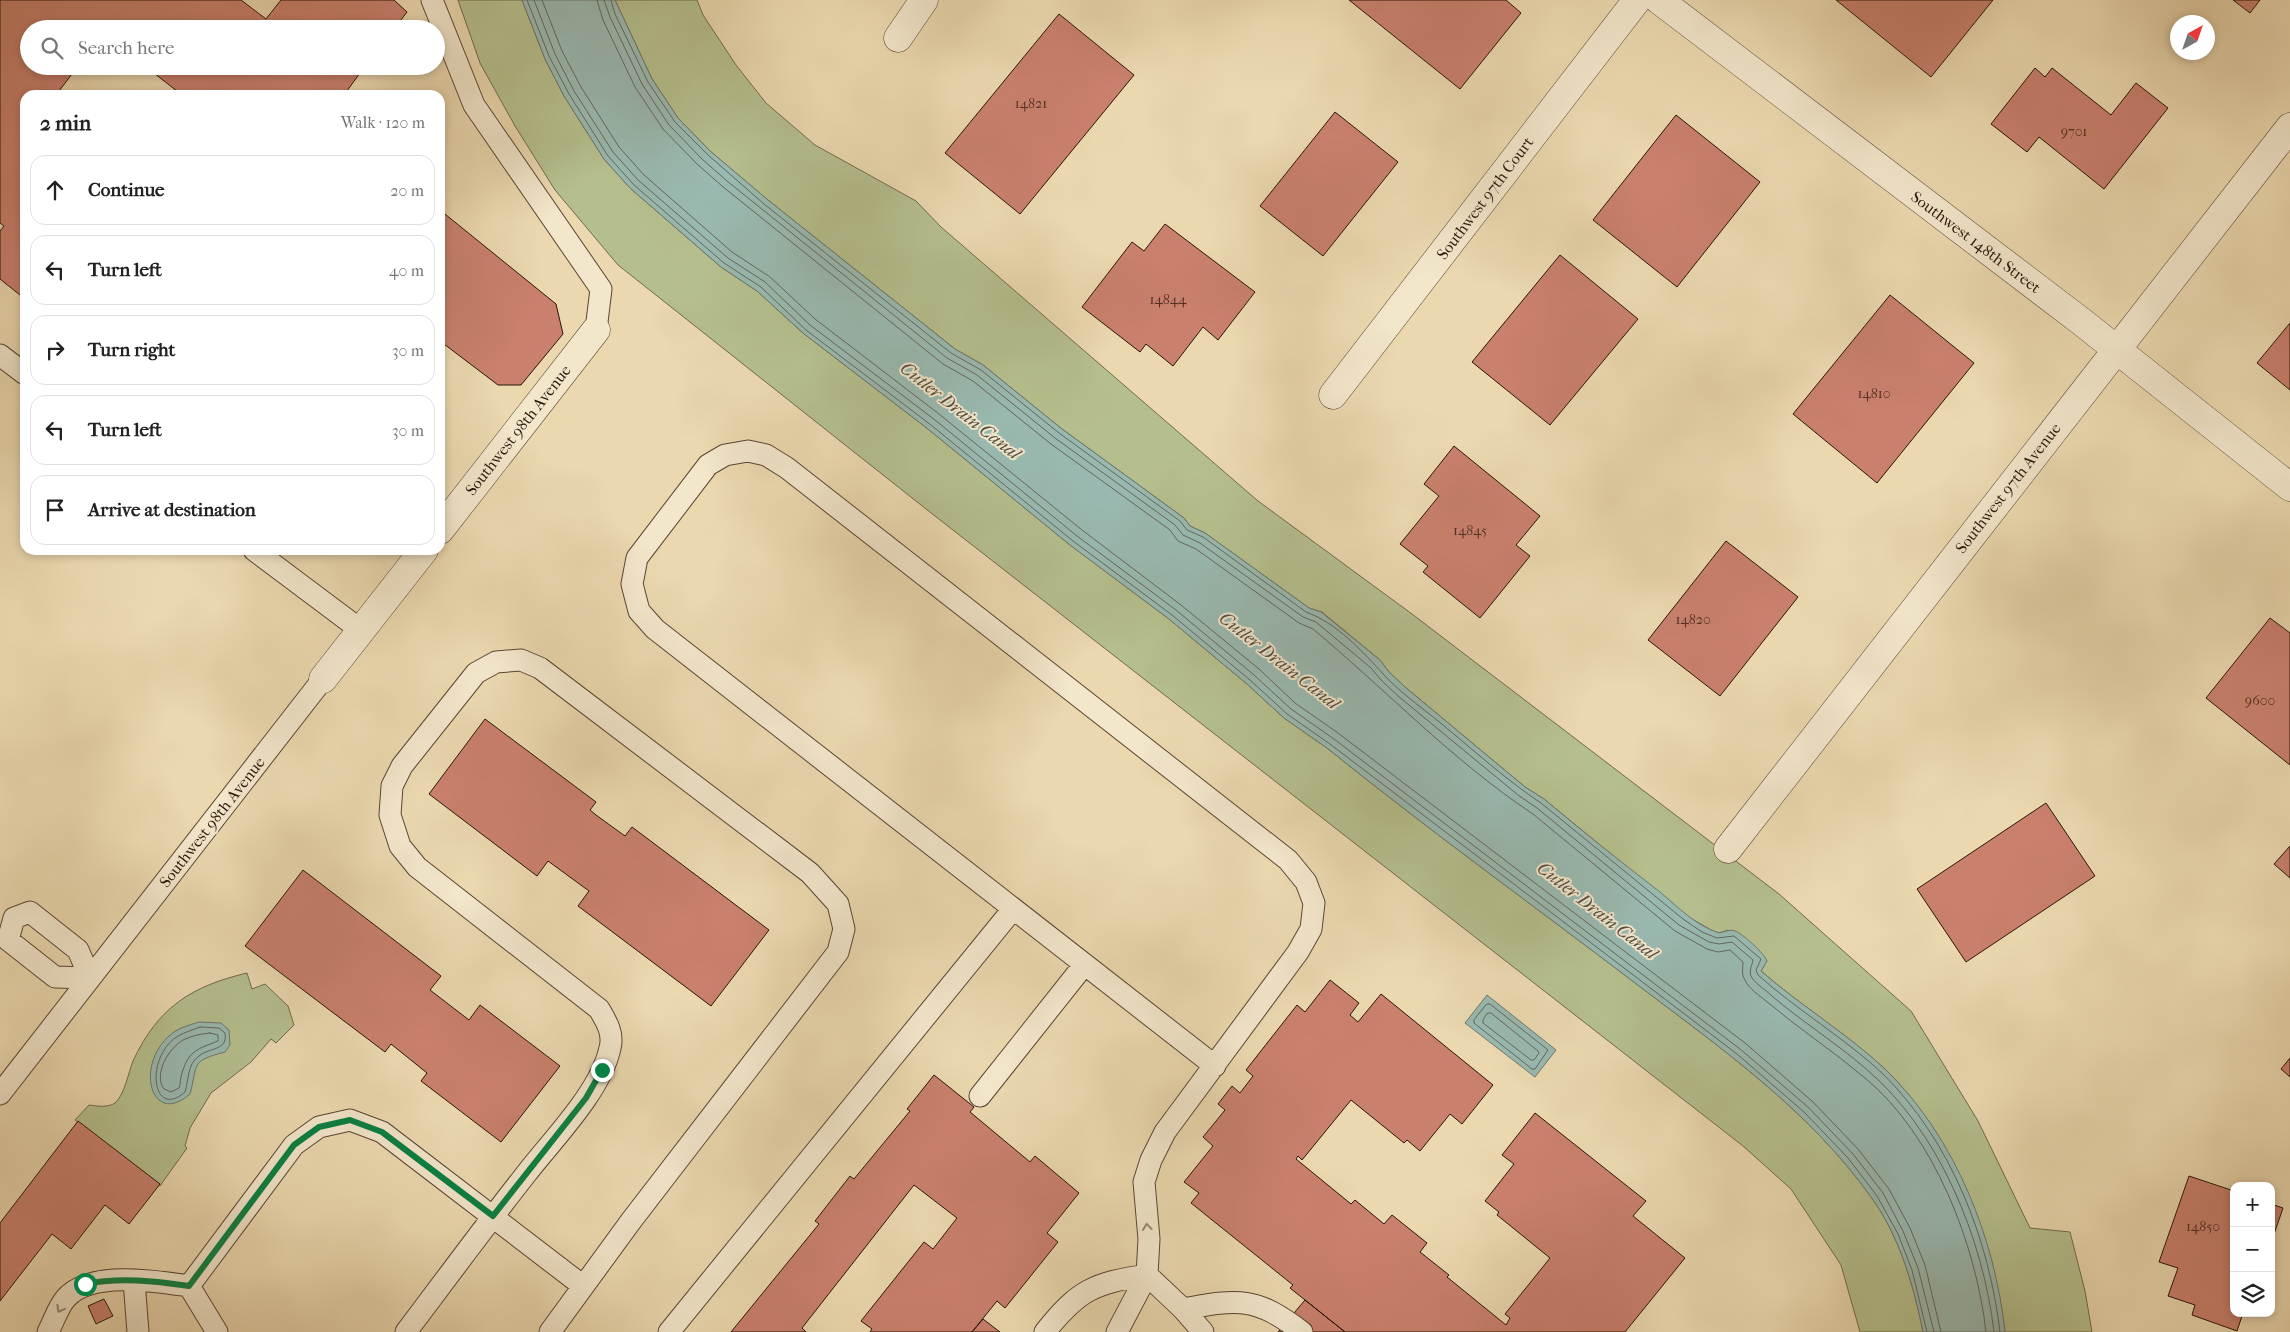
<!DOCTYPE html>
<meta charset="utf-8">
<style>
body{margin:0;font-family:"IM FELL French Canon",serif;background:#f2f2f2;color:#222}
.controls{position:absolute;right:15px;bottom:15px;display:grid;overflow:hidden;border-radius:10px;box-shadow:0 2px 8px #0003}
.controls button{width:45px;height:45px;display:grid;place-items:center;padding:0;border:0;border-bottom:1px solid #e0e0e0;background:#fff;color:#222;font:25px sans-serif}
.compass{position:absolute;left:2170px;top:15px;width:45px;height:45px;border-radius:50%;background:#fff;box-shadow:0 2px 8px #0003;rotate:40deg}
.stop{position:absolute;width:15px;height:15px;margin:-11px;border:4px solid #0b8043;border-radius:50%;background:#fff}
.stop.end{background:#0b8043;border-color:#fff;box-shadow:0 1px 5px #0008}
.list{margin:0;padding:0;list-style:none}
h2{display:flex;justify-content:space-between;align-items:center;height:65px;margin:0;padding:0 20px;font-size:21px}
h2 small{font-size:16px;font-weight:400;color:#767676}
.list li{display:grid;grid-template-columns:32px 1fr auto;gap:15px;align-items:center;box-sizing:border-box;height:70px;margin:0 10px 10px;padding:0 10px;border:1px solid #e0e0e0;border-radius:15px}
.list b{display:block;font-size:19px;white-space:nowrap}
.list em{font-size:16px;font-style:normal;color:#767676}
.icon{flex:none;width:28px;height:28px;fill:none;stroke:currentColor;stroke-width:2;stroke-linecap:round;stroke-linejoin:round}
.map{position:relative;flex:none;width:2290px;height:1332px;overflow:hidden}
.search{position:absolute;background:#fff;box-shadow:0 2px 8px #0003;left:20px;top:20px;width:425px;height:55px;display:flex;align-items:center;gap:12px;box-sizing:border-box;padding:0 18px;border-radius:28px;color:#767676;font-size:19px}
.panel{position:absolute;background:#fff;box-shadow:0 2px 8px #0003;left:20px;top:90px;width:425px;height:465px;border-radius:15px}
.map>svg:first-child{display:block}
</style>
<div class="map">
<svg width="2290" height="1332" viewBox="0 0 2290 1332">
<rect width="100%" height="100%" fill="#ebd8af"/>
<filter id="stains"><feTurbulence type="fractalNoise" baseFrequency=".004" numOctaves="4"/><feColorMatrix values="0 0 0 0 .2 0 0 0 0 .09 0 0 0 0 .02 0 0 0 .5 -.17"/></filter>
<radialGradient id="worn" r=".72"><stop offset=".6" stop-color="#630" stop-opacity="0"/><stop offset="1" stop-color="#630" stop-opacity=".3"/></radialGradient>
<path fill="#b5bf8d" stroke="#706a4c" d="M458,0H522L545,59L564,96L604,159L630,188L721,267L757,291L803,333L928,429L1070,545L1169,619L1247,684L1284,718L1327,748C1431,832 1541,911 1647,992C1728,1053 1812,1114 1871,1197C1899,1235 1914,1286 1923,1332H1860L1841,1265L1791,1189L1743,1146L926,509L618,265L555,190L515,126L480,63Z
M615,0H697L703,15L736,65L766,103L815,145L916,201L941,227L1258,501L1412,614L1779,894L1911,1011L1978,1121L2030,1228L2070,1232L2085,1291L2092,1332H2005C1994,1242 1952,1134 1886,1070C1847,1034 1801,1006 1761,971L1764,966L1728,930L1719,933L1713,931L1685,915L1544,799L1525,787L1405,687L1389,672L1380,660L1322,612L1309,608L1205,533L1190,526L1184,518L1062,429L983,365L955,349L768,200L710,151L678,118L652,79Z
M247,973L252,989L265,984L288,1006L294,1025L276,1043L271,1039L251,1062L211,1093L190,1128L185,1146L187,1148L160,1186L75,1120L89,1105C97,1106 108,1108 115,1103C124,1096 129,1071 133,1061C158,1007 192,986 247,973Z"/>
<path fill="#99b9b0" stroke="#6d776e" d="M522,0H615L652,79L678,118L710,151L768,200L955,349L983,365L1062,429L1184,518L1190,526L1205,533L1309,608L1321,612L1380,660L1389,672L1405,687L1525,787L1544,799C1582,831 1621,862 1660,892C1679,908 1695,925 1719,933C1724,932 1730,929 1735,931C1742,933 1765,954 1767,961L1761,971C1801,1006 1848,1034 1886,1070C1955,1137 1995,1238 2005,1332H1923C1914,1286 1899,1235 1871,1197C1812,1114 1728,1053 1647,992C1541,911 1431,832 1327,748L1284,718L1247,684L1169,619L1070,545L928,429L803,333L757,291L721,267L630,188L604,159L564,96L545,59Z
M1487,995L1556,1050L1535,1077L1465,1023Z
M199,1022L221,1023L229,1030L230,1045L225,1052C190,1061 198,1064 190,1094C150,1129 133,1061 174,1032C181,1027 190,1025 199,1022Z"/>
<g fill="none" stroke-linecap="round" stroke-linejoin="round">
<path stroke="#62665d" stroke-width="1" d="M527,0L549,56L569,94L608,156L634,185L724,263L761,287L806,330L931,425L1073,541L1172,615L1250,680L1287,714L1330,744L1737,1054L1804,1112L1848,1158L1877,1196L1898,1234L1912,1270L1927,1332
M534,0L555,54L574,91L613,152L638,180L728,258L765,282L810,325L935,420L1077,536L1176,610L1254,675L1291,709L1334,739L1740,1049L1808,1107L1853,1154L1883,1193L1903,1231L1918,1268L1934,1332
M542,0L562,51L581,87L619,147L644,175L732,252L770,277L815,319L939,414L1082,530L1181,605L1259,669L1295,703L1338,733L1745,1043L1813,1102L1858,1149L1889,1189L1910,1228L1925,1265L1941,1332
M597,0L603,20L635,87L663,129L697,164L722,186L943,364L973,381L1051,444L1170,530L1178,541L1196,549L1299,623L1313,629C1386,690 1453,761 1533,814L1675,931L1707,949L1718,952L1730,950L1743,962C1743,968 1741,974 1745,980C1749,989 1759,995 1766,1001C1798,1028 1833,1051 1865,1078C1934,1135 1976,1244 1986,1332
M604,0L610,17L642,84L669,125L702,159L727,181L947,358L977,375L1055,438L1175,525L1183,535L1200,543L1303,617L1316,622L1371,668L1381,680L1398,696L1518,795L1537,808L1679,925L1709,942L1719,944L1732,942L1753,960C1752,966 1748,971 1752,978C1757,985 1766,990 1772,996C1801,1021 1835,1042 1865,1068C1939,1130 1983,1238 1994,1332
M611,0L615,14L648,82L675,122L707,154L764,204L951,353L981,370L1059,433L1180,521L1187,530L1203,537L1306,612C1337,623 1363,652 1385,676C1404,696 1428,712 1449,730C1479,755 1508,781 1541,803L1683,919L1702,932L1717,938L1734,936L1761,959L1756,970L1758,975C1797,1010 1846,1039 1883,1074C1951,1141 1989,1239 2000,1332
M1487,1004H1490L1548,1050L1535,1069H1532L1474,1023V1020Z
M1488,1013H1491L1538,1051L1539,1053L1534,1060H1531L1483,1023V1020Z
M200,1027L219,1028L225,1033C228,1051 210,1047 199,1056C187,1064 189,1080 185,1092C152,1121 144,1057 178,1036C185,1032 193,1030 200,1027Z
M210,1033L218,1035V1041C198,1049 189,1050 182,1073C180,1078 181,1083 179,1088L171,1092L164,1089C153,1074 169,1048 183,1040C191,1036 200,1034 210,1033Z"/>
</g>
<path fill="#c9806d" stroke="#2a140a" d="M0,0H241L266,19L281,0H394L407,12L394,29H29V66H78L56,95H25V299L0,279V231L4,226L0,223Z
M1349,0H1506L1521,13L1460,89Z
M1836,0H1993L1931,77Z
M2233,0H2260L2250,13Z
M1059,14L1134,75L1020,214L945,153Z
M145,66H365L344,95H182Z
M2035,68L2045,77L2052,68L2111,115L2136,83L2168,108L2104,189L2039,137L2027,152L1991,124Z
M1335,112L1398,162L1323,256L1260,206Z
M1676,115L1760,182L1677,287L1593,220Z
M440,210L556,304L563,334L521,385H498L440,341Z
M1165,224L1255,292L1218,340L1203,327L1173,366L1146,344L1140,352L1082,307L1132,242L1144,251Z
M1560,255L1638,319L1550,425L1472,362Z
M1890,295L1974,363L1877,483L1793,414Z
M2290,323V390L2257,363Z
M1454,446L1540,516L1516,545L1530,556L1480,618L1423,572L1428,566L1400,544L1439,496L1424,484Z
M1726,541L1798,597L1720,696L1648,640Z
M2270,618L2290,633V765L2206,698Z
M485,719L596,802L590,810L596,815L625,836L632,827L769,930L711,1006L578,906L589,891L548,861L537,876L429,794Z
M2046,803L2095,876L1966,962L1917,889Z
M2290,846V878L2274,864Z
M303,870L441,976L430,990L469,1020L480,1005L560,1066L501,1142L421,1081L427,1073L391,1044L385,1052L245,946Z
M1330,980L1359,1003L1350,1015L1358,1022L1381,994L1493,1085L1462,1124L1450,1114L1420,1151L1407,1140L1404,1143L1351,1100L1302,1160L1298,1156L1296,1159L1351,1204L1355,1200L1384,1224L1392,1215L1427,1243L1420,1252L1449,1275L1447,1277L1506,1325L1510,1318L1505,1314L1550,1258L1497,1215L1499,1212L1485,1201L1514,1164L1502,1155L1535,1113L1646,1201L1633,1216L1685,1258L1625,1332H1345L1290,1288L1293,1285L1191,1203L1199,1193L1184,1182L1213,1146L1203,1137L1225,1110L1218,1104L1232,1086L1240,1093L1253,1076L1246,1070L1297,1005L1305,1012Z
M2290,1058V1077L2281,1069Z
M934,1075L974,1107L970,1112L1030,1162L1035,1156L1079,1193L1047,1233L1058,1242L1005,1308L997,1301L972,1332H870L872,1329L861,1321L924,1242L933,1249L957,1218L914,1185L802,1328L806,1332H731L819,1224L815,1221L850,1176L854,1179L910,1111L907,1109Z
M78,1121L160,1184L129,1224L105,1205L71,1249L52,1234L0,1301V1223Z
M2189,1176L2234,1191V1313H2243L2237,1331L2192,1315L2195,1305L2168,1296L2178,1268L2159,1262Z
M2271,1204L2283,1208L2271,1243Z
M104,1299L113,1316L96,1324L88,1306Z
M1305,1300L1345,1332H1278Z
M983,1319L1000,1332H972Z"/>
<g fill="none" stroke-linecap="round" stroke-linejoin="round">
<defs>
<path id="service" d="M432,0L474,105L601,289L596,330
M0,355L25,374
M254,550L362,631
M30,912L78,950L90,978L55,977L8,940L14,918Z
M0,1094L323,679
M980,1096L1084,965
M1147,1275L1183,1309L1203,1332
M134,1281L138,1332
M1183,1309C1239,1299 1255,1296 1302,1332
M48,1332C54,1321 58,1307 66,1298C91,1270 156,1281 189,1286
M217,1332L189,1286L294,1145L319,1127L350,1120L382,1132L583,1286
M406,1332C446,1279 485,1226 526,1174C553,1139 601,1091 610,1048C614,1033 606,1021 599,1009L417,867L400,846L390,815L392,786L402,766L476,673L496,662L521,660L540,668L810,873L838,904L844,929L838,952L631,1221L550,1332
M669,1332L1013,909
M1045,1332C1079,1289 1095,1283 1147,1275
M1117,1332L1147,1275L1149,1239L1144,1182L1151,1160L1165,1132L1298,952L1311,929L1314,903L1306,882L1288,860L787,468L766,455L748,451L725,455L708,465L637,558L632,584L639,611L655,629L1215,1066"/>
<path id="minor" d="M1659,0L2082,322L2290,487
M898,38L924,0
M1333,395L1637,0
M440,530L596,330
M323,679L424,550
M1728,849L2290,127"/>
</defs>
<use href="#service" stroke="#5a4533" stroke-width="23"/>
<use href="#minor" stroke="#5a4533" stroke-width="29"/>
<use href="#service" stroke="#f2e6cb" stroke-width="21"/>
<use href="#minor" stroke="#f2e6cb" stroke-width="28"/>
</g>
<defs><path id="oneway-chevron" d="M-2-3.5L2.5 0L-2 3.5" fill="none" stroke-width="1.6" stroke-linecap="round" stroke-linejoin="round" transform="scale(1.25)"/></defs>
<g stroke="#988874">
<use href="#oneway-chevron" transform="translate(1147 1227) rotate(-97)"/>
<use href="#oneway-chevron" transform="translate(60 1309) rotate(119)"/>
</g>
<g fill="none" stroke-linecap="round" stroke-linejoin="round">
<path stroke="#0b8043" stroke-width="6" d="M85,1284C119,1277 155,1281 189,1286L294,1145L319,1127L350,1120L382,1132L493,1216L586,1098L602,1070"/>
</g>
<g text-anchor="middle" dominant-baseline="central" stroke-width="4" stroke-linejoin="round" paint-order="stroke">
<g font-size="14" fill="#522f23">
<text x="1031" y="103">14821</text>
<text x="2074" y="131">9701</text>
<text x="1168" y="299">14844</text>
<text x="1874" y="393">14810</text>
<text x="1470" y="530">14845</text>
<text x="1693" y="619">14820</text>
<text x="2260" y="700">9600</text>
<text x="2203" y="1226">14850</text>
</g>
<g font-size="16" fill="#2a140a" stroke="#f2e6cb">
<text transform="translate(1485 198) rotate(-53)">Southwest 97th Court</text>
<text transform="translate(1976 242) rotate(37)">Southwest 148th Street</text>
<text transform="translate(518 430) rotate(-52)">Southwest 98th Avenue</text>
<text transform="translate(2008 488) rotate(-52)">Southwest 97th Avenue</text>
<text transform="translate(212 822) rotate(-52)">Southwest 98th Avenue</text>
</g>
<g font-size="18" font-style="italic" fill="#514e44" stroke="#f2e6cb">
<text transform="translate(960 411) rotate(38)">Cutler Drain Canal</text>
<text transform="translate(1279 661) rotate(38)">Cutler Drain Canal</text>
<text transform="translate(1597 911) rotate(38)">Cutler Drain Canal</text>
</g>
</g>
<rect width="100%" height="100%" filter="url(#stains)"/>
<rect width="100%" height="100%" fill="url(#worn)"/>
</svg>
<div class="controls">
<button>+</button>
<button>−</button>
<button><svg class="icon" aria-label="layers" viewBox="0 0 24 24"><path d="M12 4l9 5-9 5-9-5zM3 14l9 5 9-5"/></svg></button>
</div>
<svg class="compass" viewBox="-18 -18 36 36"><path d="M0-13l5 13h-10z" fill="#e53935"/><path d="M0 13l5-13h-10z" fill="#767676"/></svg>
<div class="stop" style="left:85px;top:1284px"></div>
<div class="stop end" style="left:602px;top:1070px"></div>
<div class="search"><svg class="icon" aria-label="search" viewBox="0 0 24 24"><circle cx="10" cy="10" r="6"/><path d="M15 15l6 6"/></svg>Search here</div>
<section class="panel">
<h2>2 min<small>Walk · 120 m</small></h2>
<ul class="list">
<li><svg class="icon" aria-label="ahead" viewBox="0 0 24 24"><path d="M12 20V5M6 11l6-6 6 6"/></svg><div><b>Continue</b></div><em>20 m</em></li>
<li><svg class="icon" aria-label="left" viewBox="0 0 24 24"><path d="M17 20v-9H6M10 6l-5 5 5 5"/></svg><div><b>Turn left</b></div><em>40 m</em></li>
<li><svg class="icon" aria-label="right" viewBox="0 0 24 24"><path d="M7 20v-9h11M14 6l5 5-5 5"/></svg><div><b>Turn right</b></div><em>30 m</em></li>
<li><svg class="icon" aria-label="left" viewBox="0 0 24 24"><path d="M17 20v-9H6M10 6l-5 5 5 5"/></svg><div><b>Turn left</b></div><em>30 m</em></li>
<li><svg class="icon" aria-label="arrive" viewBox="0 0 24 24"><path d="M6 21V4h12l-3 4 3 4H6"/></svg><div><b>Arrive at destination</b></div></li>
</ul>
</section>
</div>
